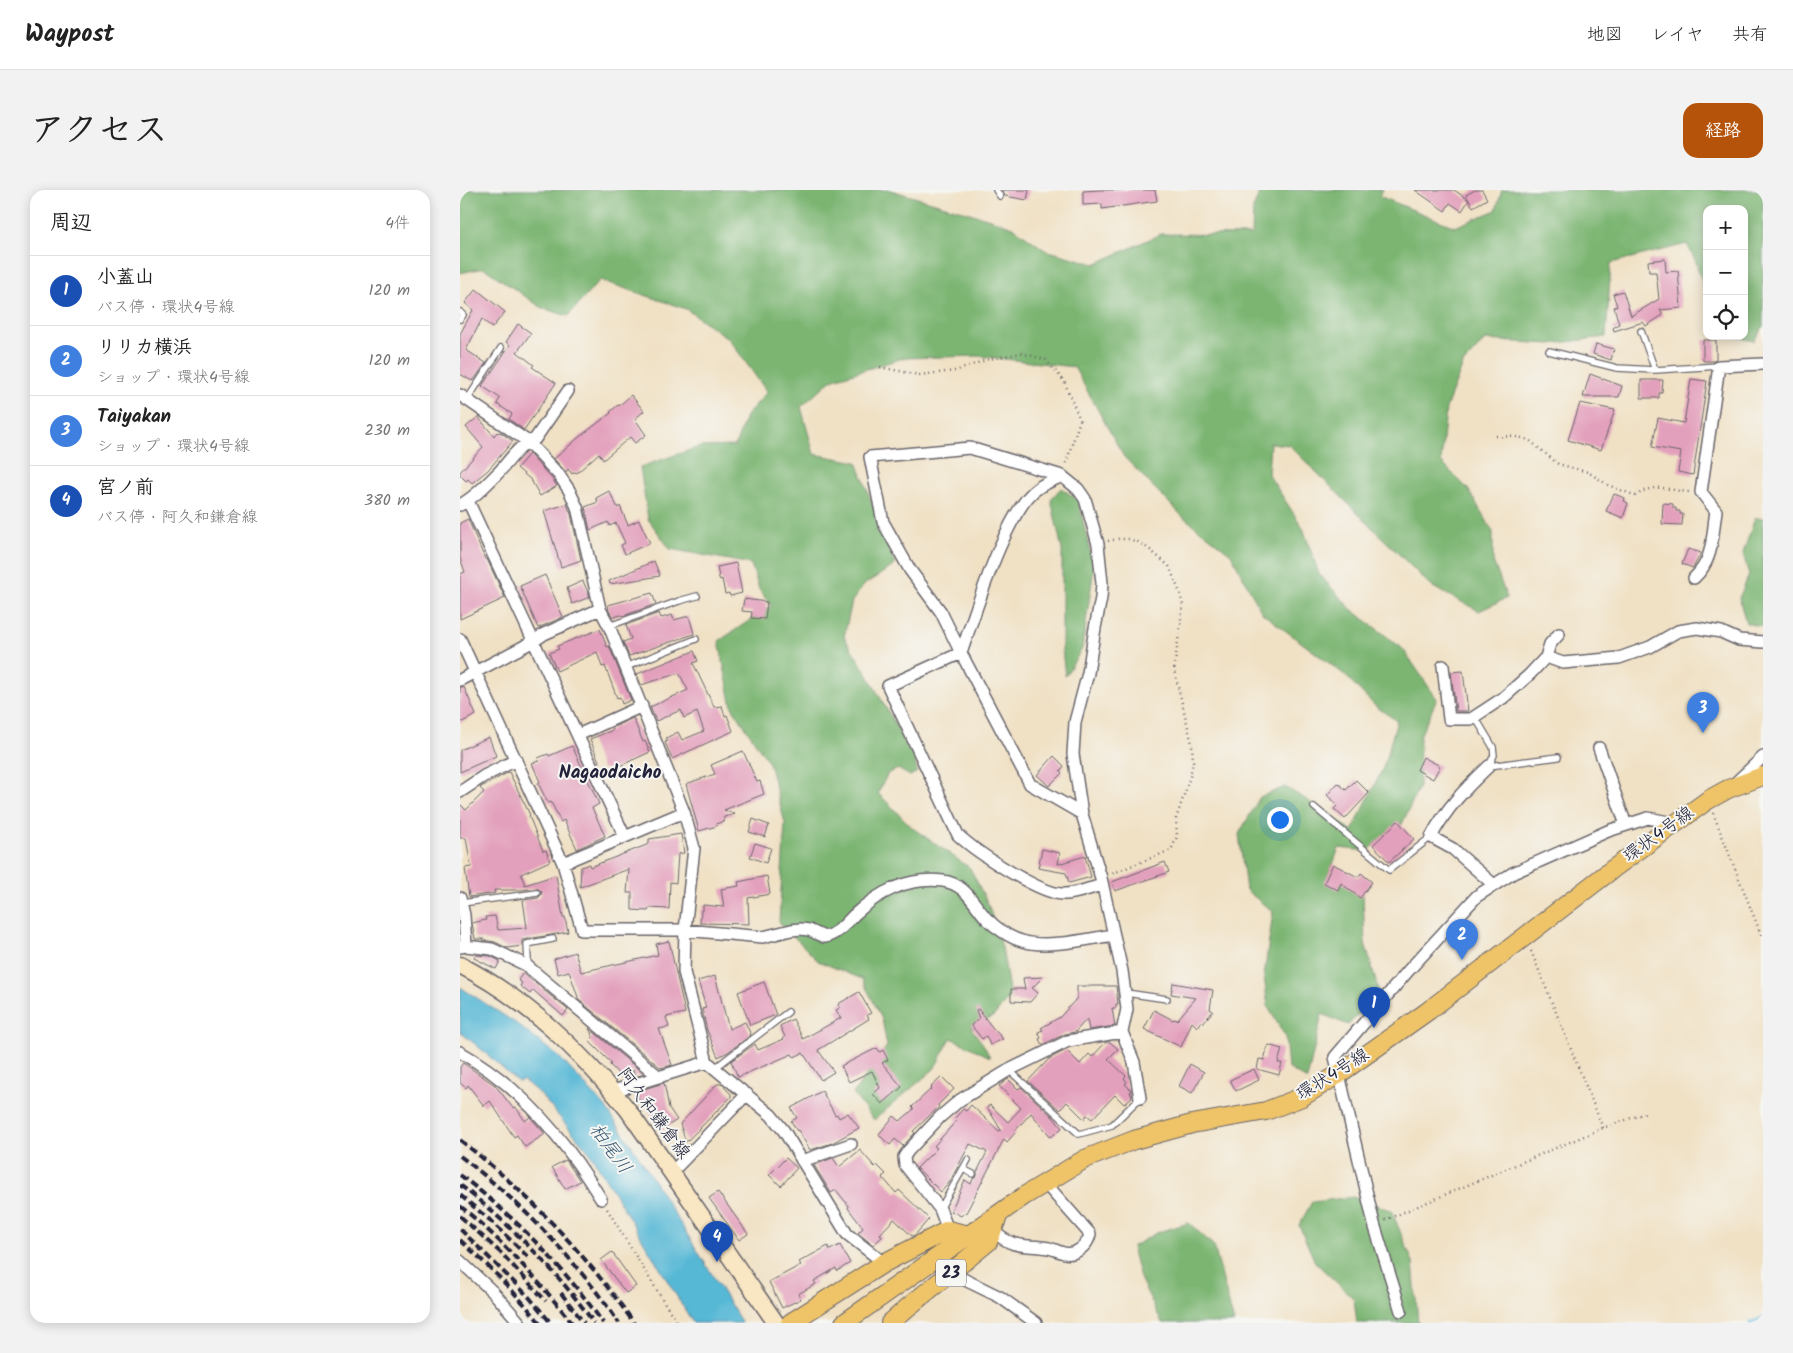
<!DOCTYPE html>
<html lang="ja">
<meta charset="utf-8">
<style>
body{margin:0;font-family:Kalam,"Klee One",sans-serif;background:#f2f2f2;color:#222}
.controls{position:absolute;right:15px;top:15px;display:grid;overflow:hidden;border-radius:10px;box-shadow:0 2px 12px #0003}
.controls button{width:45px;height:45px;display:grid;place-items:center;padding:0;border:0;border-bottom:1px solid #e0e0e0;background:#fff;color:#222;font:25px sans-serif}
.you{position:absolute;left:819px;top:629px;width:18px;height:18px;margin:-12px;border:4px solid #fff;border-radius:50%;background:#1a73e8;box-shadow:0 0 0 8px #1a73e833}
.badge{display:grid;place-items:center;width:32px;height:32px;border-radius:50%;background:#b45309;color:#fff;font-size:16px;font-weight:700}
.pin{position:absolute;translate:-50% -41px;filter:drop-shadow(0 1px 2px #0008)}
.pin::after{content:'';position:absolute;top:26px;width:18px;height:15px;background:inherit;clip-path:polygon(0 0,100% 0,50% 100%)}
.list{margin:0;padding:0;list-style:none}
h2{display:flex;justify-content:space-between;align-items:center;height:65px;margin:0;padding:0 20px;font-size:21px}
h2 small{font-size:16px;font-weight:400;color:#767676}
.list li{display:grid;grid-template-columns:32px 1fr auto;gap:15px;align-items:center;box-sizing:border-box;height:70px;padding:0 20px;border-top:1px solid #e0e0e0}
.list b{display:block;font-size:19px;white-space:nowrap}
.list p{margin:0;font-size:16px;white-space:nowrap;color:#767676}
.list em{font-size:16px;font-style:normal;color:#767676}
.icon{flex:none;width:28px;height:28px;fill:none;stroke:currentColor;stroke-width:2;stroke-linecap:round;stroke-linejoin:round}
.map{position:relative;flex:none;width:1303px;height:1133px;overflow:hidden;border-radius:15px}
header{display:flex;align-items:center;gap:30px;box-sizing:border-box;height:70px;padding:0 25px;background:#fff;border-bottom:1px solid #e0e0e0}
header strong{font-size:24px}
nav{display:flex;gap:28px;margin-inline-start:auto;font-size:18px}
.intro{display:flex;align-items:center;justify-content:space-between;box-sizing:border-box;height:120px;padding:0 30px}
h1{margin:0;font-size:35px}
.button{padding:12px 22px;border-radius:15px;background:#b45309;color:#fff;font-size:18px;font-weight:700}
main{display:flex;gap:30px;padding:0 30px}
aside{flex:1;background:#fff;border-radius:15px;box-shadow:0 2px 12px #0003}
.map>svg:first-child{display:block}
</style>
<header>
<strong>Waypost</strong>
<nav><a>地図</a><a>レイヤ</a><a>共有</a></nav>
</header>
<div class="intro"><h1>アクセス</h1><a class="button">経路</a></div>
<main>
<aside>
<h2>周辺<small>4件</small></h2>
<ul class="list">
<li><span class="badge" style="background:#1a4fb4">1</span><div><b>小蓋山</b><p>バス停 · 環状4号線</p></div><em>120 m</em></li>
<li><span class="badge" style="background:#3f7fe0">2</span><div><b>リリカ横浜</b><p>ショップ · 環状4号線</p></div><em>120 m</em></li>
<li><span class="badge" style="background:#3f7fe0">3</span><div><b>Taiyakan</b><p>ショップ · 環状4号線</p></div><em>230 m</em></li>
<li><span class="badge" style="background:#1a4fb4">4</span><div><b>宮ノ前</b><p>バス停 · 阿久和鎌倉線</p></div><em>380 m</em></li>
</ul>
</aside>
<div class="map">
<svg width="1303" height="1133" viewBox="0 0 1303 1133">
<rect width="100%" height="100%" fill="#f6f6f2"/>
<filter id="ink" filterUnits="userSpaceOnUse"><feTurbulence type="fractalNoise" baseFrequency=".02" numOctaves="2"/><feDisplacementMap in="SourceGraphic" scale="10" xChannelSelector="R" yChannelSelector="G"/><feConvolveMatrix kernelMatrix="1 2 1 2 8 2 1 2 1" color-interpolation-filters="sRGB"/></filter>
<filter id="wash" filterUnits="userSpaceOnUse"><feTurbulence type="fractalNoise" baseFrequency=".0096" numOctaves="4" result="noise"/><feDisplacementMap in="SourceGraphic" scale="20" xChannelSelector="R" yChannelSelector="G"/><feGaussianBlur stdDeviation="1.12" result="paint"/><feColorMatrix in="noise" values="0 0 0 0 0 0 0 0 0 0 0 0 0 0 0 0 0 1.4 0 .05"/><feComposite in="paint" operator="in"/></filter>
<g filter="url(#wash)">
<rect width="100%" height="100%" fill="#f0e1c5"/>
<path fill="#7cb572" stroke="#4f6c56" d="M0,0H430L530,29L553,37L585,60L635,74L701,44L792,45L793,18L801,0H923L919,6L995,37L1036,20L1042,0H1303V137L1294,151L1272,146H1284V19H1247V109L1236,72L1227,54L1151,73L1146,147L1090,154L1025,150L1003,174L986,218L981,272L1008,299L1033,342V371L1047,408L1019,421L971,396L829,255L810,253L808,284L843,338L859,384L891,419L943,459L977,509L960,546L959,597L942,634L907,661L879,658L869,685L903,704L905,753L919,802L888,835L862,824L847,890L828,878L825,846L808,817L804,786L813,722L786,700L779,644L800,607L825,597L852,613L892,641L923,578L937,531L914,515L885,485L802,423L771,364L722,326L664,267L614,177L519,166L443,168L371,190L341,217L354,264L397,272L435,375L405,394L392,411L384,447L406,482L455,570L457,582L450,586L438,579L428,583L418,603L454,639L510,678L528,714L542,757L550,806L533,827L511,838L523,854L530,867L491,848L474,879L414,930L393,904L427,856L422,829L402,789L358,771L319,732L325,633L309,573L272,517L259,451L311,416L299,399L291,374L210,359L188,329L180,277L239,257L275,256L286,226L307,202L269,149L226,119L140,90L108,126L82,118L24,78L0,83Z
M601,298L618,310L634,378L622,459L605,486L602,459V360L591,309Z
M1295,328H1303V437L1286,433L1279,408L1289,385L1283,363Z
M893,1007L931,1020L953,1072L958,1133H897L894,1109L855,1072L839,1035L852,1012Z
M729,1033L754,1056L774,1133H702L680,1088L672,1057L698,1042Z"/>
<path fill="#56b8d5" stroke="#3c6d88" d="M0,797L54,832L99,867L144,915L180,968L282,1133H233L130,963L80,904L63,890L58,892C38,875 20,857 0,842Z"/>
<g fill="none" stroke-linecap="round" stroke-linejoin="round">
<path stroke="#56b8d5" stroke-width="4" d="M1291,1133L1303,1128"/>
</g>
<g id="blocks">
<path fill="#e3a0bc" d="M542,0H569L567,10L545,6Z
M640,0H695L697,11L642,19V14L623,15V1Z
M955,0H994L1009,10L1002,21L990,13L985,21Z
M1015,0H1022L1027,9L1013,17L1006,5Z
M1205,69L1206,82L1218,81L1221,118L1200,120L1203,125L1186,136L1183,132L1154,141L1153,138L1159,134L1154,117L1157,116L1153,104L1163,101L1171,126L1199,109L1196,82H1189L1188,71Z
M16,99L45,122L32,138L22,129L6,160L26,173L14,190L13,189L12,191L0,184V144L13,120L5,113Z
M58,134L71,143L57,162L74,175L72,177L96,193L64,240L49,229L52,224L37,214L40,208L22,196L50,155L46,152Z
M1243,150H1256V169L1254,171H1243Z
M1136,154L1154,159L1151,170L1133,164Z
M1130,184L1162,196L1159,207H1123Z
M1231,189L1247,191L1233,285L1218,282L1221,262L1192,257L1198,228L1224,233Z
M1181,190H1203L1202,203H1199V208H1181Z
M171,205L184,221L175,229L186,245L175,253L170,247L143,270L139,263L117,283L115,282L112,284L108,279L106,282L94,269L118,248L151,223L150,222L158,215L159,216Z
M1120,213L1155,220L1141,260L1108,250Z
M18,227L34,246L37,242L39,243L40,242L53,251L28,280L12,293L8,289L6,291L0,285V282L23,257L6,237Z
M69,264L93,290L97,296L80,306L71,290L57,278Z
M149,301L158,318L160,316L168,335L179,330L190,353L165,364L161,355L165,353L156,333L150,336L148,332L130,340L125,317L138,312L136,308Z
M1154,304L1165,308L1164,311L1168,313L1163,328L1146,321Z
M1203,313L1213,314V318H1216V321H1220V324H1223L1222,335L1202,334Z
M107,314L111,324L121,370L101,377L84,321Z
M8,329L25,369H27L45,408L0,429V384L5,382L0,368V333Z
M1228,359L1241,363L1233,378L1222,374Z
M194,371L200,386L150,394L149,391Z
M276,373L282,403L270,406L269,403L265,404L262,389L260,390L259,388L257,377Z
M85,385L103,427L78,438L60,396Z
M123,391L130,407L112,414L107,398Z
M192,403L196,414L163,426L162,425L153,427L149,421L148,415Z
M284,409L307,412L305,429L291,428L292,422L282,421Z
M199,423L201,428L212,425L214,430L229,426L234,444L169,466L163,452L171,449L166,435Z
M140,439L147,457L149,456L171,510L162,514L160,507L157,508L145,476L142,477L137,462L97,481L89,463L99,459L97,456Z
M234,461L238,471L233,473L254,517L262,516L265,526L267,525L273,541L212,569L205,552L208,551L206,548L218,542L222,550L244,541L237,522L224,528L221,520L196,531L190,517L228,500L219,483L181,495L177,484Z
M1003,481L1008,521H996L991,482Z
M0,497H4L16,525L0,533Z
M173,528L183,552L185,551L190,562L151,580V578L146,580L145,578L142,579L130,549L153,540L152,538Z
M29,547L36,566L0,582V560Z
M112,556L139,614L132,618L145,646L117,659L104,630L101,632L91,612L88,613L78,593L80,592L72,573L79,571L78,568L88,564L89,566Z
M283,561L297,592L300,591L304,604L264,620L275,624L264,627V631L256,634L257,636L239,641L226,594L255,584L251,575Z
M594,566L604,576L600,581L602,583L589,596L577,585Z
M963,567L980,576L973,589L957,580Z
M49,582L70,625L69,626L83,661L86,660L90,671L61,684L65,695L96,685L103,727H105L108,742L62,750V756L47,758L35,752L23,750L24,749H15L12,733L26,730L25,727L35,726L38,740L67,738L63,710L78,708L81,705L82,702L77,698L61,700H34L35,703L9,707L5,678L11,677L6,648H0V614L6,620L24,602L20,598L21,597Z
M896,590L909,603L885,629L874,619L878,615L867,605L878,593L886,600Z
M293,629L309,635L305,647L289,642Z
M938,631L954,649L929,672L913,655Z
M221,644L224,663L218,664L216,693L210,692L209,719L189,718L188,721L172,720V703H167L169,679L120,697L121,677L129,674L130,677L189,654V649Z
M295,653L311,658L306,673L290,667Z
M582,659L600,663L598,674L625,666L631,687L609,693L606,683L578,678Z
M705,672L709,682L655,701L652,692Z
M873,674L898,687L901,683L912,692L900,708L881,693L878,700L864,693Z
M307,686L310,704L288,708L289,734L240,733L241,720H243V715L264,717L261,699L279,696L278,692Z
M209,751L225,823L206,827L209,837L199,839L212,875L201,878L119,810L109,781L98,784L94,769L115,762L121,782L198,765L196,754Z
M16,765L30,766L40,771L36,779L14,768Z
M63,783L108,820L103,826L73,800L70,804L60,796L62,793L58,790Z
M255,786L269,839L285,832L291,845L268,862L258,867L247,840L242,819L246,818L238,791Z
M583,787L572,798L578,803L570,812L551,811V799H565L563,788Z
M304,792L316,825L290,835L278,802Z
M713,793L753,800L750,819L753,821L743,833L741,831L737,837L732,832L721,857L684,839L694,820L713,830L714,829L717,830L736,808L711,804Z
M617,796H656L658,814H656V818H652L655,836L629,840L627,829L615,842L605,844L582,855L579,849L581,848L578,842L583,840L581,838L600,827L617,808Z
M399,802L411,823L407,825L409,829L358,860L374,882L361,890L343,863L334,867L332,864L278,887L271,871L295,854L298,860L324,849L323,848L325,847L320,836L333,829L343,849L381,828L376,820L380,818L378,814Z
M518,819L532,837L543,849L530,855L526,846L522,849L511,835L519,829L516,820Z
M129,838L184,884L175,887L173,880L164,890L150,875L151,873L129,851L133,847Z
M646,852H650L658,859L648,869L666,886L664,888L667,892L665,894L671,900L670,902L672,907L664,914L655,905L632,929L627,925L624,929L607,912L600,920L568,891L589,869L606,860L620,874L629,864L632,867Z
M808,855L822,859L818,873H822L819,885L797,879L799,869L804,870Z
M417,858L420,862L423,860L428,870L422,873L442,897L422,914L413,904L420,898L412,881L389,892L381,876Z
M3,873L35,895L53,918L55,916L65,931L70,927L85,944L65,957L57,945L54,947L30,911L24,916L8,895L6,898L0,893V877Z
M730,874L744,882L732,903L719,896Z
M794,879L799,890L776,901L770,890Z
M482,887L494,899L478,915L479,917L453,941L455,943L443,956L435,949L430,955L421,947L419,944L434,926L440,931L454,919L452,917L472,898L471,897Z
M548,889L558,899L561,897L593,927L602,938L591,947L571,923L554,942L555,943L547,952L544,949L506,1023H504L501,1026L491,1021L505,990L511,994L513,989L517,986V982L527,962L510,954L489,993L481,1002L457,978L477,958L474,956L497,930L495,928L503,919L506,921L511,915L539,941L541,940L527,917L530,915L548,932L561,918L539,896Z
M204,893L209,918L217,930L203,939L202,938L200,939L186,916L183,917L182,912H179L177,901Z
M257,894H261L271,904V907L226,952L220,934Z
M362,901L375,925L377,924L379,928L388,923L399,938L372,953L350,960L338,940L337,941L331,931L337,928L331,918Z
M400,960L415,977L417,975L426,984L422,987L436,1003L439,1000L469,1029L455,1045L452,1046L434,1029L420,1044L422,1047L413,1055L398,1043L403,1038L388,1018L389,1016L376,1000L371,1003L354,975L373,968L379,977Z
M326,968L337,978L321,996L309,985Z
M106,970L120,991L105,999L92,977Z
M258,1002L288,1044L279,1050L249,1008Z
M380,1055L390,1073L377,1081L376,1078L354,1091L356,1094L338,1104L341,1109L322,1118L309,1092L341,1075L339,1072L368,1056L370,1060Z
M152,1062L176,1096L166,1103L141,1070Z"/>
</g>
</g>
<g filter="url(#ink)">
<use href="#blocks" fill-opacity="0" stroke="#6a656b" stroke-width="1"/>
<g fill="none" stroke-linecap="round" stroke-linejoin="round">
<defs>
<path id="lane" d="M536,0L540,6
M0,122L3,125L0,129
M1181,141L1195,180L1259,176
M1089,161L1157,178L1195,180
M7,210L41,158
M149,436L219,411L237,406
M166,477L236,449
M1015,527L1033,557L1034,565L1029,576
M1029,576L1098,567
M854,617L929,680L971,647
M2,713L77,703
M66,775L68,770L67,754L93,749
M666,803L707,809
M255,878L328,822
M549,880L619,944L652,935L680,908
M503,979L513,984
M480,1019L508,970"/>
<path id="street" d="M0,205L67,251L99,285L109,300L117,317L140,419L149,436L224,622L234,658L225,740L224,782L247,872L311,925L324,941L387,1044L424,1073
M602,286C594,290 585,293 578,298C546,319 515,424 501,463L428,496L498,645C515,661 582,706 605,704C617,704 630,698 642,695
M8,311L165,647
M0,315C14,308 26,295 37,284C48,273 59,254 75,249L108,201
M1234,388C1254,370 1252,345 1256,321L1241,302L1259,176L1303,174
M0,449L103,673L122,740H225L303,747L331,740L341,739L349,740L364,747C377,745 385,734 394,725C419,702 447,687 483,691C506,694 513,714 527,729C536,738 550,748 562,751C585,759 628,749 653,745
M1086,467L1103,473L1159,468L1190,457L1218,441L1237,438L1261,442L1279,450L1303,452
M983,476L989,529H1011L1043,508L1069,485L1086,467L1090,454L1099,444
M0,490L74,451L84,444L140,419
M118,545L182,516
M1139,558L1166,635
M1029,576C1005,599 987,617 971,647L993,659L1034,695
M1273,595L1303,567
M0,602L24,586L56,570
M622,624L570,594L501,463L481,422L450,380L423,332L410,267L510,258L602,286L618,299L625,309L638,354L642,393L641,408L635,438L628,483L615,532L613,564L622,624L641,688L662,781L667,819L662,842L674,872L680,908
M103,673L224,622
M0,708L4,725L6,756L0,757
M6,756L32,759L66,775L198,886
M0,862C59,895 106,951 141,1009
M153,901L247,872
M342,971L391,954
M212,982L287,904
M488,1040L480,1019L445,975L444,967L448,961L480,927L500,910L549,880L608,851L662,842
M533,1041C555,1060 564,1054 589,1058C594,1059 599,1062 604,1063C616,1066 628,1055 630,1044L585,993
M0,1071L34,1103L60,1133
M491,1083L540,1107L576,1133
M941,1121L914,1034L875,867L948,781L1017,706L1053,683L1148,641L1188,628L1214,633"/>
<path id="secondary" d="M0,775C68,810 120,861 168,920L316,1133"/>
<path id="primary" d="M330,1133L424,1073L488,1040L509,1045
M384,1133L564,1006L625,969L674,950L732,934L806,921L842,907L879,884L968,821L1154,678L1248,610L1268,599L1303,586
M430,1133L447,1118L528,1052L539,1024"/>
</defs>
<use href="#lane" stroke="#6a656b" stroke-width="8"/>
<use href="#street" stroke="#6a656b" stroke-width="14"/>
<use href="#secondary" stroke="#6a656b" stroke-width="19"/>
<use href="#primary" stroke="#6a656b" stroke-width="20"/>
<path stroke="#6a656b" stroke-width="2.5" stroke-dasharray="1 4" stroke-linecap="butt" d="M420,177L459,185L495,181L529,169L562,163L586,170L604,191L620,230L605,276
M1036,246L1058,247L1069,250L1098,274L1128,282L1148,295L1176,306C1195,291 1209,301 1230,302
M648,351L658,349H669L678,352L689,359L709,376L720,403L723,415L714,480L732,554L733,571L730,587L716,629L717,647L711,660L651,684
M1253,623L1302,747
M1071,761L1143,938
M147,1019L217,1133
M925,1030L1143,938L1188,922"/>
<use href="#lane" stroke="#fff" stroke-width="5.5"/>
<use href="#street" stroke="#fff" stroke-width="11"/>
<use href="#secondary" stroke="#f9e7c3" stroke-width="16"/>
<use href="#primary" stroke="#efc469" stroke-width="18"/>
<path stroke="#22223b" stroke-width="4" stroke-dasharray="8 4" stroke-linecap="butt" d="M0,950C67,1002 125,1063 174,1133
M0,966C61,1012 116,1070 159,1133
M0,985C55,1027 103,1076 143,1133
M0,995C50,1034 97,1081 134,1133
M0,1005L31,1031L69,1068
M0,1016C42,1050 79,1091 112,1133
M0,1026L41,1063L86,1111
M0,1039L69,1107L91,1133
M0,1050C29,1076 56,1103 80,1133
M101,1103L124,1133"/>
</g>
</g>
<g text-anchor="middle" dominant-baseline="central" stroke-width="4" stroke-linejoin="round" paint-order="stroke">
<rect fill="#f6f6f2" stroke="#626272" stroke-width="1" x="476" y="1069.5" width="30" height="27" rx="4"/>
<g font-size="16" font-weight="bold" fill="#22223b">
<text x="491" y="1083">23</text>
</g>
<g font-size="18" fill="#22223b" stroke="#f6f6f2">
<text transform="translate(1199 645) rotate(-36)">環状4号線</text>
<text transform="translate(873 885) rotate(-32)">環状4号線</text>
<text transform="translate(193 924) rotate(53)">阿久和鎌倉線</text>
</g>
<g font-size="19" font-weight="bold" fill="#22223b" stroke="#f6f6f2">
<text x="150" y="583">Nagaodaicho</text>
</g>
<g font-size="19" font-style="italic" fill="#345671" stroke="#f6f6f2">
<text transform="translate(150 959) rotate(54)">柏尾川</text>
</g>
</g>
</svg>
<div class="controls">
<button>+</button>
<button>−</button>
<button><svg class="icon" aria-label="locate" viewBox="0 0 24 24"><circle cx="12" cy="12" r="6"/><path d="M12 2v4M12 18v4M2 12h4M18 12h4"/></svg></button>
</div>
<div class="you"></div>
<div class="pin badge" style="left:914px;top:838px;background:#1a4fb4">1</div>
<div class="pin badge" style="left:1002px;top:770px;background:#3f7fe0">2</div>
<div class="pin badge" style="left:1243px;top:543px;background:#3f7fe0">3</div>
<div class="pin badge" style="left:257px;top:1072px;background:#1a4fb4">4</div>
</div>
</main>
